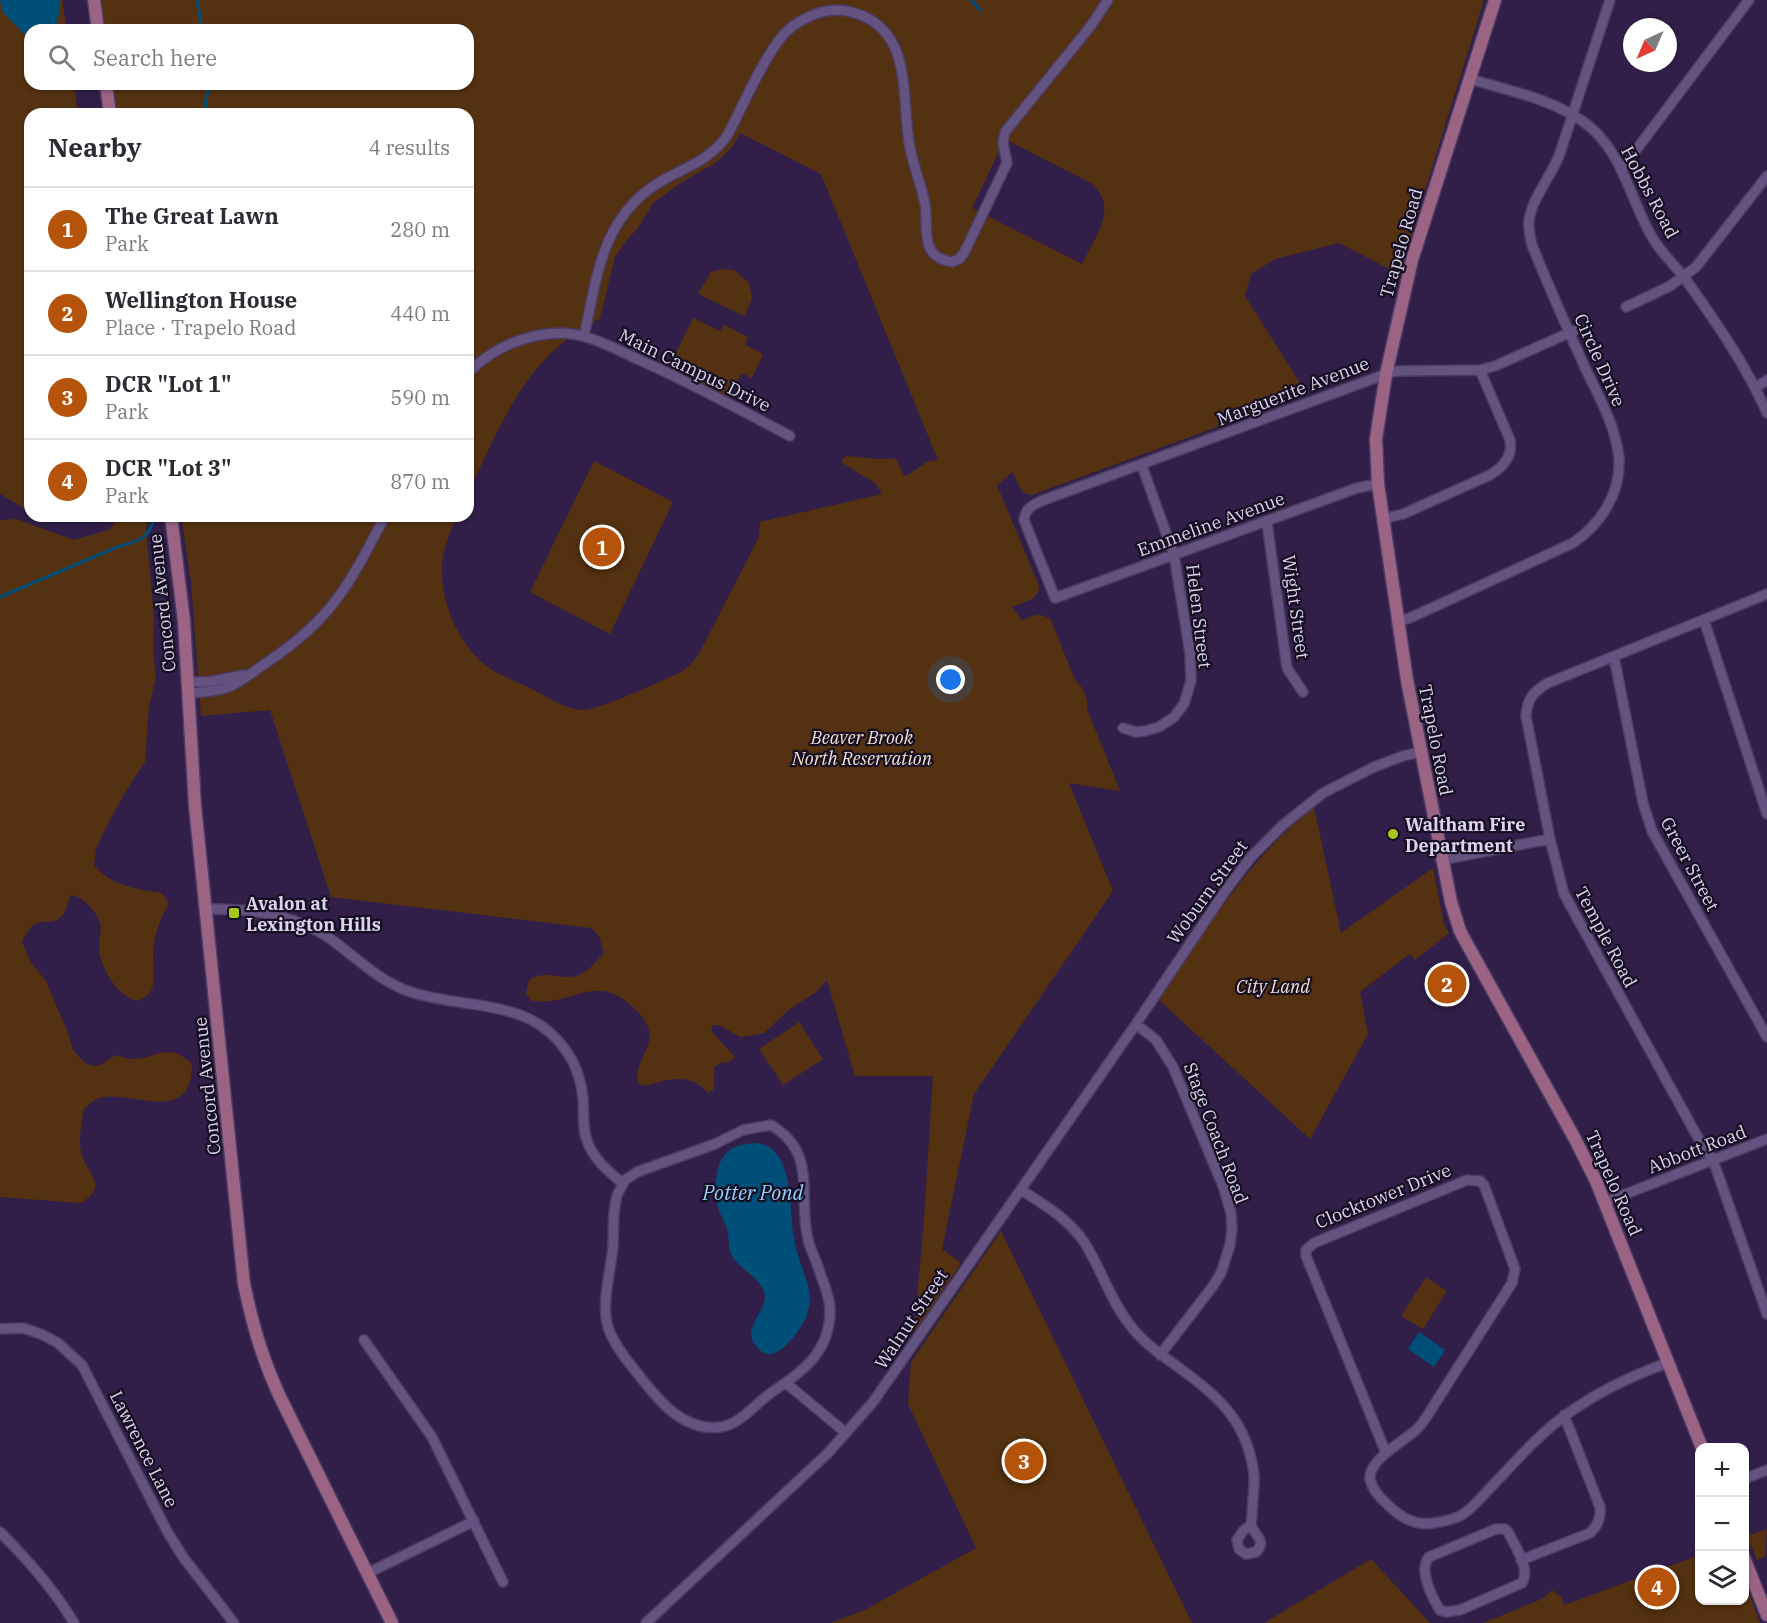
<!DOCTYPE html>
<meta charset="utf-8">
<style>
body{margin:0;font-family:"IBM Plex Serif",serif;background:#f2f2f3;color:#2b2b33}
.controls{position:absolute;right:18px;bottom:18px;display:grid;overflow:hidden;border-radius:12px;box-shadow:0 2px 4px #0004}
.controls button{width:54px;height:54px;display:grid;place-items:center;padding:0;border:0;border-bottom:2px solid #e1e1e2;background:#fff;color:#2b2b33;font:30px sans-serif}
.compass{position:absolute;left:1623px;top:18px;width:54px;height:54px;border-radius:50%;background:#fff;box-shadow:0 2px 4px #0004;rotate:224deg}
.you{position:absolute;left:951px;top:680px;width:21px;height:21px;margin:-15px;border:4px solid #fff;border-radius:50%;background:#1a73e8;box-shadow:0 0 0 9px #1a73e833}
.badge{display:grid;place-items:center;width:39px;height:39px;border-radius:50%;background:#b45309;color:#fff;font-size:20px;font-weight:700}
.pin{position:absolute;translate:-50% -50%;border:3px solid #fff;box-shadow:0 2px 6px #0006}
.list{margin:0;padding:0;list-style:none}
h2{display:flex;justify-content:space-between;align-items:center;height:78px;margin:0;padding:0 24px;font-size:26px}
h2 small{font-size:20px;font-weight:400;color:#7c7c81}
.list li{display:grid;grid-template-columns:39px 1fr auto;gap:18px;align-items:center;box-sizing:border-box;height:84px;padding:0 24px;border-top:2px solid #e1e1e2}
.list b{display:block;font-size:22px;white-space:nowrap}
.list p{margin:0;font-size:20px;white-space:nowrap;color:#7c7c81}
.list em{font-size:20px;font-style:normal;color:#7c7c81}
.icon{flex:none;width:33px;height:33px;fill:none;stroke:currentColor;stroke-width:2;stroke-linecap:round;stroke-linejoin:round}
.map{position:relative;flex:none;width:1767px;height:1623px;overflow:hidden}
.search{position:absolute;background:#fff;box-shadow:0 2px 4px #0004;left:24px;top:24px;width:450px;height:66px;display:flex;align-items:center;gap:15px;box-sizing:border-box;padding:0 21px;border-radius:18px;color:#7c7c81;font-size:22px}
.panel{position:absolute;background:#fff;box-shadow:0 2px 4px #0004;left:24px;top:108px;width:450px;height:414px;border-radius:18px}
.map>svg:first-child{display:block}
</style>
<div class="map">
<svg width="1767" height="1623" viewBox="0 0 1767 1623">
<rect width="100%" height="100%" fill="#311f49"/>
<path fill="#543110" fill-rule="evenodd" d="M0,0H62L67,30H30V84H74L78,114H30V512L0,494Z
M101,0H1484L1399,274L1339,243L1275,259L1251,274L1245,296L1307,394L1032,495C1020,496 1017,481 1013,472L997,485L1039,586C1039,601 1023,602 1012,607L1022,620C1033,616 1041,611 1051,620L1075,680C1082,685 1089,699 1087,709L1120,791L1069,783L1113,891L974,1094L942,1249L961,1263L914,1333L924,1218L933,1076H855L827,980L815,993L791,1008L764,1033L740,1037L719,1025H713L711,1031L735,1057L730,1062L720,1063L714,1067V1089L708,1093C690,1071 667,1080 643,1086L638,1083C634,1061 653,1049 649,1031C647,1021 641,1015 634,1008C593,969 568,1010 530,1000L526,993L529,980C548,968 561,982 579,975C589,971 597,960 604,953L599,936L591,928L331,897L270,710L201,716L191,582L181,516H457C450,532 444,547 442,564C440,599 456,640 483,663C495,674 513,680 528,687C544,695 564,709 582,710C600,710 662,681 681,672L691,664L700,652L759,537L760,522L882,494L876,484L841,462L846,456C861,457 883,461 896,458L903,474L906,476L927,462L938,460L821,174L740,133L732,147L717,162L679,184L654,202L637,229L625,242L615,257L600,318C589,325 576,332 565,341C517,378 494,440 468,493V114H117L113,84H468V30H105ZM1005,139L1091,183C1120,208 1095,237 1082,264L972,208Z
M722,269L734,270L749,283L752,299L744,316L698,294L711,272Z
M693,318L720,331L724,325L748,337L745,345L763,354L752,378L741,373L729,398L668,369Z
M594,461L673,502L610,634L530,592Z
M121,516H148L146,530L154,615L153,651L156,677L149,706L145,762L129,786L107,825L96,849L94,865C111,886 137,889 162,893L169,903C160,919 153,937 153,956C153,966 155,980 152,989C149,995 144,998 138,1001C118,998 99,966 99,947C99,940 102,930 100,923C96,911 83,896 71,895C67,902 67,911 61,917C53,925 42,919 33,925C29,929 25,936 22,941L30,961L46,981L68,1033L73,1050L85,1063L93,1066L101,1065L115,1055C120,1056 125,1058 129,1059C155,1060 169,1040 192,1064C192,1128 132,1089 99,1098C93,1100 89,1105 84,1109C82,1122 78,1139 81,1152C85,1173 111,1185 81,1203L0,1197V520L16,519L74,540L108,530Z
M1314,807L1341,933L1433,868L1444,924L1449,933L1415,960L1410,954L1360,992L1368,1034L1310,1139L1159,1000C1207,929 1246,861 1314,807Z
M799,1022L823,1059L783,1085L759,1049Z
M1001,1231L1192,1623H830L865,1610L976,1548L908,1404L911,1362Z
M1426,1277L1447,1291L1423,1329L1401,1316Z
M1767,1529L1765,1556L1757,1560L1747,1536Z
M1699,1555L1700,1600H1744L1745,1583L1760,1623H1483L1542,1599L1552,1590L1560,1596L1565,1605Z
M1371,1559L1430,1623H1264Z"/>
<path fill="#004f78" d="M0,0H60V9L55,30H30L29,39L2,11Z
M753,1143C795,1142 789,1210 794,1238C801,1281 827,1298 791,1340C786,1346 777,1354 769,1354C764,1354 760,1351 757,1347C738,1327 773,1310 763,1289C757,1276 740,1269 732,1256C727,1247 730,1238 727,1229C726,1223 722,1218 720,1213C713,1195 713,1160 731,1149C737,1145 746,1144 753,1143Z
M1419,1332L1445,1350L1434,1367L1408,1349Z"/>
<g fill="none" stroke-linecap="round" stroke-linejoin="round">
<path stroke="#004f78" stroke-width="3" d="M197,0L202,30
M971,0L980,10
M208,114L205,103L210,84
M0,597L117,547C139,540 148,541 155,516"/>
<defs>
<path id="minor" d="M1470,79C1510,91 1557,100 1589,126C1623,154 1631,201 1652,237C1661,253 1675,265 1686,280C1716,322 1746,365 1767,413
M1621,170L1749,0
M1626,307L1670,286L1696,267L1767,176
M584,336C597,278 601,221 655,185C683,167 706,164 727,136C743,106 759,67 779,40C793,21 823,6 847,11C913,25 901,90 909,142C912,163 921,183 925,204C929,227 918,257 952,262L959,259L964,253L1007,163L1003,143L1005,132L1090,27L1108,0
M468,373C492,348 527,333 562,333C588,334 612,347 635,358C688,381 739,409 790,436
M1755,388L1767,380
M1378,484L1357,488L1055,598L1024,520C1025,509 1031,506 1041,501L1386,374L1397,371L1480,370L1495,366L1580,328
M1383,519L1403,514L1490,475C1503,467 1513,457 1510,440L1480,370
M1267,522L1287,668L1303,692
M1767,594L1548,683C1534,691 1527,699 1526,716L1550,839L1564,894L1702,1145L1713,1160L1767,1314
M1704,620L1767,814
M1397,622L1412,617L1573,543C1601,524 1621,493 1619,458C1616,428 1600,398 1587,372C1568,330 1549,288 1532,245C1530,237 1528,229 1529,221C1531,200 1551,176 1559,156L1610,0
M1614,657L1643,803L1652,831L1767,1037
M188,682H208L244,675
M189,693C201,692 214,692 226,688C241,683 255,670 269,661C333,618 350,583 385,516
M1123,728L1136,732L1145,731L1159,727L1174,717L1184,704L1191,681L1190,653L1174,555L1142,466
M1441,860L1550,839
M206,909C248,908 298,915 332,940C358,959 380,982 411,992C465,1010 527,997 564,1048C575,1062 581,1081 583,1098C584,1113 582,1130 588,1143C594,1160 611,1173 623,1184L625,1180L637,1172L715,1144L743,1130L771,1125C819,1154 797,1195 808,1239C810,1250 817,1261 820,1273C824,1283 829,1297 830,1308C831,1351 804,1371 772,1392C756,1403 740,1425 720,1427C681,1432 655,1396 634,1369C624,1357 613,1342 608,1327C601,1304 611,1270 613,1246C614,1230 612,1212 617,1196C618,1192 621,1188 623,1184
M1136,1024L1156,1040L1173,1067L1223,1186L1231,1213L1232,1229L1230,1245L1221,1273L1213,1286L1160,1355
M1021,1190C1043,1204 1069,1219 1084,1242C1101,1268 1110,1300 1130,1325C1144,1344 1163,1356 1182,1370C1221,1398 1248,1424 1254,1475C1255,1488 1252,1502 1252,1516C1252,1519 1251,1522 1251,1525C1255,1536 1267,1541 1256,1552L1246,1554L1239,1549L1237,1540L1243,1531L1251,1525
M1605,1202L1767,1139
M0,1329L23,1328L41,1334L58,1343L82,1365L167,1531L183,1557L234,1623
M364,1340L432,1437L503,1582
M786,1383L846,1433
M1386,1453L1306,1256V1250L1314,1243L1467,1180L1480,1181L1484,1185L1515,1269L1512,1283L1427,1416C1424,1421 1420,1426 1416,1430C1404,1441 1368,1460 1370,1479C1372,1489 1381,1499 1388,1505C1400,1517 1416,1526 1433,1523C1442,1522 1451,1520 1460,1516C1473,1509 1483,1495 1493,1485C1516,1461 1539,1434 1566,1415C1597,1392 1631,1376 1667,1363
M1744,1479L1767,1470
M1496,1529H1505L1508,1532C1515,1546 1531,1569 1522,1583L1460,1610L1446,1612L1440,1610C1432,1597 1418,1570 1429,1557Z
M0,1532C27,1559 54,1589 74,1623
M1521,1560L1590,1533C1598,1525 1601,1518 1600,1507L1564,1415
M368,1573L474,1521
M646,1623L828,1453L873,1402L1136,1024L1226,890L1251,857L1283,825L1323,793L1374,767L1403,756L1420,752"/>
<path id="major" d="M94,0L98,30
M1495,0L1412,260L1386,374L1376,439L1378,484L1407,680L1451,902L1460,931L1467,944L1575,1139L1596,1181L1702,1448
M106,84L110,114
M171,516L184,621L195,806L244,1284C253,1326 262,1358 280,1397L392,1623
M1744,1558L1767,1615"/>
</defs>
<use href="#minor" stroke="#4c3c60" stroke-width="12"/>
<use href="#major" stroke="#4c3c60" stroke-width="15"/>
<use href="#minor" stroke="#645381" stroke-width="9"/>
<use href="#major" stroke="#9b6485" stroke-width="12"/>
</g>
<g fill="#a8c71d" stroke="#160e21" stroke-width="2">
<circle cx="1393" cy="834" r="6"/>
<rect x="228" y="907" width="12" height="12" rx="3"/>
</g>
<g text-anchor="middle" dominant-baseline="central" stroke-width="4.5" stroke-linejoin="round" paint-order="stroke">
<g font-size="18" fill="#dcd3ee" stroke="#160e21">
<text transform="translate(1650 192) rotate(62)">Hobbs Road</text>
<text transform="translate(1401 243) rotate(-74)">Trapelo Road</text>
<text transform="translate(1600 360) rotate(66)">Circle Drive</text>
<text transform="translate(695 370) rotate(26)">Main Campus Drive</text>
<text transform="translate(1293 391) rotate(-21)">Marguerite Avenue</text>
<text transform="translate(1211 524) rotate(-20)">Emmeline Avenue</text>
<text transform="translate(162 603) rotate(-96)">Concord Avenue</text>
<text transform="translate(1296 607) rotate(82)">Wight Street</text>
<text transform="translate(1199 616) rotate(83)">Helen Street</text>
<text transform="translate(1436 740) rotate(79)">Trapelo Road</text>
<text transform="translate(1690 864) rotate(62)">Greer Street</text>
<text transform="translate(1207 892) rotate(-54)">Woburn Street</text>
<text transform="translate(1606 937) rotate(62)">Temple Road</text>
<text transform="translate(207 1086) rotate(-96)">Concord Avenue</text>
<text transform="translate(1216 1133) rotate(69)">Stage Coach Road</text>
<text transform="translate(1697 1149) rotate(-21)">Abbott Road</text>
<text transform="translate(1614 1183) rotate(66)">Trapelo Road</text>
<text transform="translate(1383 1196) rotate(-22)">Clocktower Drive</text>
<text transform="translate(911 1319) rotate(-56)">Walnut Street</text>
<text transform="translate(144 1449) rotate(63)">Lawrence Lane</text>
</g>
<g font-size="18" font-style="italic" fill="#f2dfcf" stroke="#160e21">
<text x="862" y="737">Beaver Brook<tspan x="862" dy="21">North Reservation</tspan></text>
<text x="1273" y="986">City Land</text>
</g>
<g font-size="18" font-weight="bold" fill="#dcd3ee" stroke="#160e21" text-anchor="start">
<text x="1405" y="824">Waltham Fire<tspan x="1405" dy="21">Department</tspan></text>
<text x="246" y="903">Avalon at<tspan x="246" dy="21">Lexington Hills</tspan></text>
</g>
<g font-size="20" font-style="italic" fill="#93d0fd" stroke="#160e21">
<text x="753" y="1192">Potter Pond</text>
</g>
</g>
</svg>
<div class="controls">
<button>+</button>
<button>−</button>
<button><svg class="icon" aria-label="layers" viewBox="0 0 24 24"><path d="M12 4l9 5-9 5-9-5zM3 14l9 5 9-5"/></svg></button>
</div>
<svg class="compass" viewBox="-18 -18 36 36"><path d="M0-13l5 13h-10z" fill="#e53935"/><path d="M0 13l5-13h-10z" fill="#7c7c81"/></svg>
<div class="you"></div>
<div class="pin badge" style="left:602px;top:547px">1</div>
<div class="pin badge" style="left:1447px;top:984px">2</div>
<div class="pin badge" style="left:1024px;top:1461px">3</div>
<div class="pin badge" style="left:1657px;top:1587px">4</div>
<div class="search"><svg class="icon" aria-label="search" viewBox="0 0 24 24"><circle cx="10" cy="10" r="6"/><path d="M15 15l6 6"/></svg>Search here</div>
<section class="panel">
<h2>Nearby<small>4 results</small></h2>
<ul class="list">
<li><span class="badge">1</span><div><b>The Great Lawn</b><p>Park</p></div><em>280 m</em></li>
<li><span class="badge">2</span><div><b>Wellington House</b><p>Place · Trapelo Road</p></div><em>440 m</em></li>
<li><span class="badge">3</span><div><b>DCR &quot;Lot 1&quot;</b><p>Park</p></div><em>590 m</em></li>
<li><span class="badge">4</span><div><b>DCR &quot;Lot 3&quot;</b><p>Park</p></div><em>870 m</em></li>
</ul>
</section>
</div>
